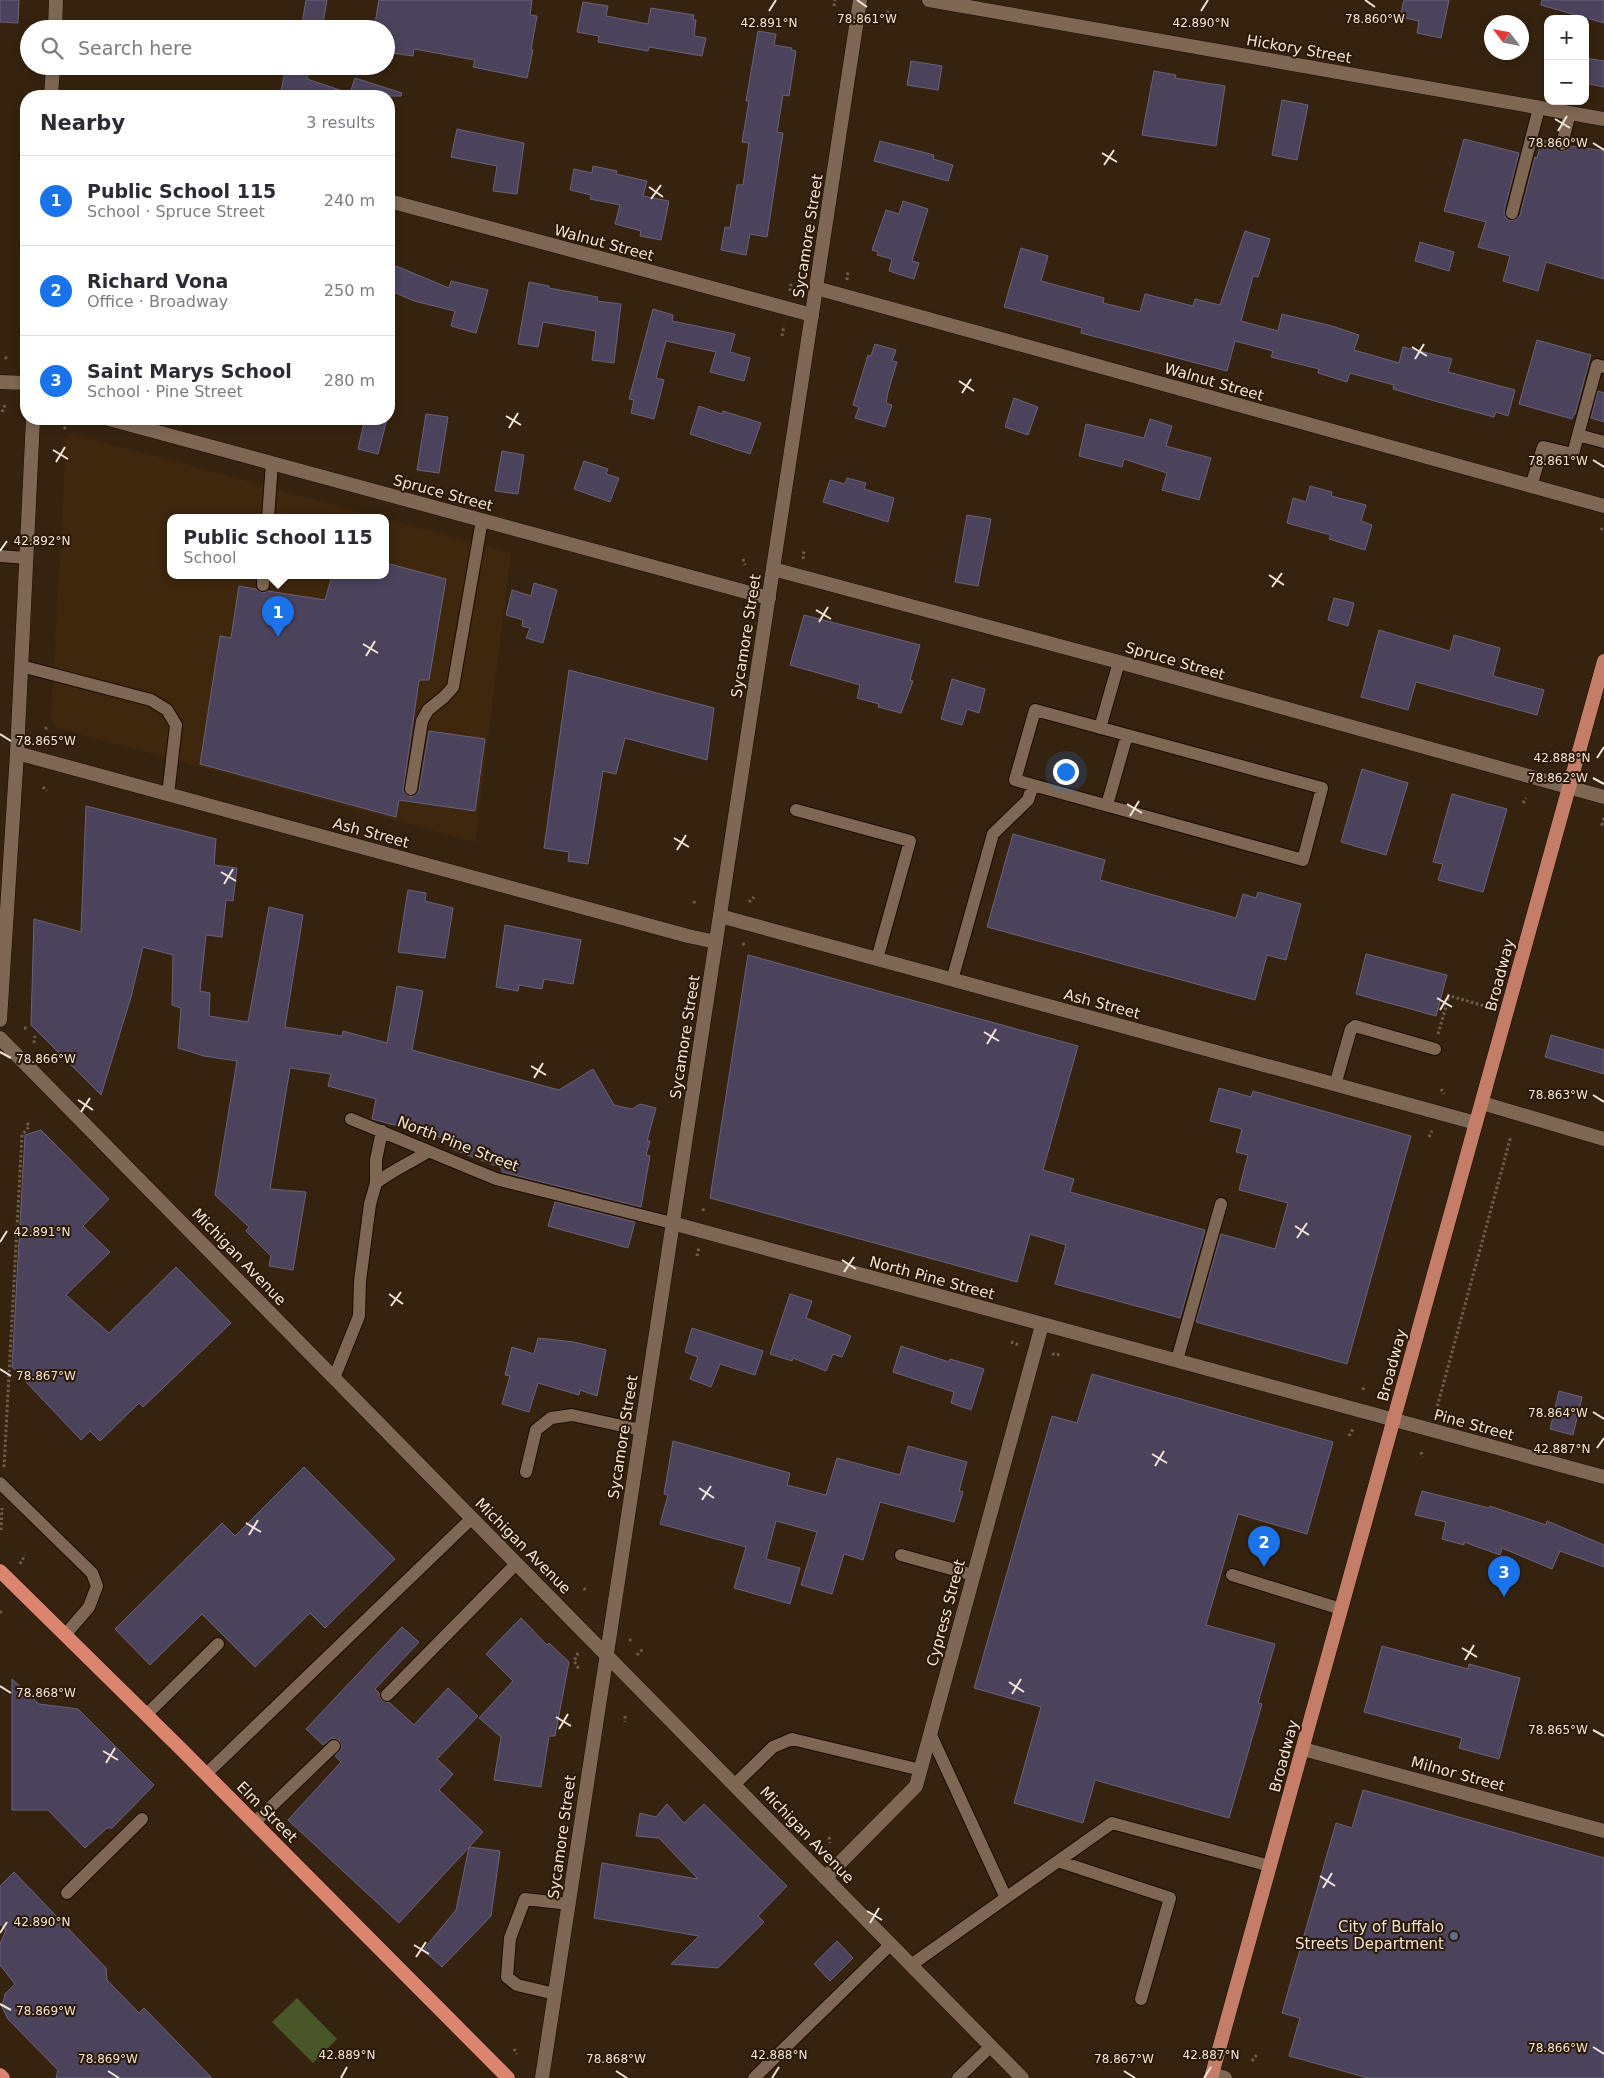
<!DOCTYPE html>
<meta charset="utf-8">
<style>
body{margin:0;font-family:"DejaVu Sans",sans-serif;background:#f2f2f3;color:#2b2b33}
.controls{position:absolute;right:15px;top:15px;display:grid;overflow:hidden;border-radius:10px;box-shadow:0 2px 8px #0003}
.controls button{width:45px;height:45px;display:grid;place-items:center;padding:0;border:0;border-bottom:1px solid #e1e1e2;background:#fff;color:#2b2b33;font:25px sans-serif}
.compass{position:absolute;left:1484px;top:15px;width:45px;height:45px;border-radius:50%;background:#fff;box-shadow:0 2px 8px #0003;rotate:302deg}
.you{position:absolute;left:1065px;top:771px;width:18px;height:18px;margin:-12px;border:4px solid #fff;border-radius:50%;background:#1a73e8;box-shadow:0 0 0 8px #1a73e833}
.badge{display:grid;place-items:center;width:32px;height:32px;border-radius:50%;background:#1a73e8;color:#fff;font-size:16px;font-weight:700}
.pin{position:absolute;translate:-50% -41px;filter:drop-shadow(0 1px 2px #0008)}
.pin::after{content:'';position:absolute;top:26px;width:18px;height:15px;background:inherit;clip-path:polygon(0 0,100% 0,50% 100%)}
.popup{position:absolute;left:167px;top:514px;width:222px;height:65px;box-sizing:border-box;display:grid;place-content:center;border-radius:10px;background:#fff;filter:drop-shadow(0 1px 4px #0005);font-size:16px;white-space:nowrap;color:#7c7c81}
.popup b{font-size:19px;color:#2b2b33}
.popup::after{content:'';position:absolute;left:50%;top:100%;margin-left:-10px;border:10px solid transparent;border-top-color:#fff}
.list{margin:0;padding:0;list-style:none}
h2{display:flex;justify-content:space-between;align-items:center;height:65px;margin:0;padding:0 20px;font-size:21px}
h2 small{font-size:16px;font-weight:400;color:#7c7c81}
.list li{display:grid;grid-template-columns:32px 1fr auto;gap:15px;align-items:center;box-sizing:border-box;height:90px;padding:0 20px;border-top:1px solid #e1e1e2}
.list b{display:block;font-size:19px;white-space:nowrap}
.list p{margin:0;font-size:16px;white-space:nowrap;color:#7c7c81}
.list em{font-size:16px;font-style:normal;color:#7c7c81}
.icon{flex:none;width:28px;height:28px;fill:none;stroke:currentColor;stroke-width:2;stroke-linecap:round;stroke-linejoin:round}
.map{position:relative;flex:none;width:1604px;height:2078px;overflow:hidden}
.search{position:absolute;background:#fff;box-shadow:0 2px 8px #0003;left:20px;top:20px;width:375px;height:55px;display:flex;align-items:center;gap:12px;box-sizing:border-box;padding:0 18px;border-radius:28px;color:#7c7c81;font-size:19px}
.panel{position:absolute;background:#fff;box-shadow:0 2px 8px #0003;left:20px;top:90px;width:375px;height:335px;border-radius:20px}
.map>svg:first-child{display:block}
</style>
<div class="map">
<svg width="1604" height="2078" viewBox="0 0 1604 2078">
<rect width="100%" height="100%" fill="#36230f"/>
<path fill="#3f270d" d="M70,433L382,518H170V576H386V519L511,553L475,842L58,728L54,724L51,720L66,439Z"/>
<path fill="#495627" d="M297,1998L337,2039L313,2063L272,2022Z"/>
<path fill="#4b435c" stroke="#6a627d" d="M0,0H19L18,23L0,22Z
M306,0H327L322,29H301Z
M379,0H532L530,15L537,16L531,50H533L527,78L473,67L475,60L414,49L413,56L386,52V29H374Z
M1404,0H1449L1441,38L1417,33L1419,21L1400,17Z
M1542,0H1604V23L1541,5Z
M583,2L608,6L606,16L648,24L651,8L694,15L693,20H696L694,36L706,38L702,56L649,47L648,51L598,42L599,36L577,32Z
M758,31L776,34L774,45L792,48L791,50L796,51L789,96L783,95L777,132L783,133L767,237L750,234L746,255L721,250L725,227L730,228L737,185H743L749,143L742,142L749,101H746Z
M1585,58L1604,61V87L1585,83Z
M911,61L942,66L938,90L907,85Z
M286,67L309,71L307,79L349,93L348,96H280Z
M1154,71L1176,75L1175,78L1225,86L1216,146L1142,135Z
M355,78L402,93L401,96H349Z
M1282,100L1308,105L1297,160L1272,155Z
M457,129L524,143L517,194L493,191L497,166L451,157Z
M1464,139L1519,153L1504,211L1506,218L1510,221L1517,219L1520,215L1535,157L1537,158L1542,140L1554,143L1556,149L1560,152L1567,150L1570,146L1604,151V279L1546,262L1538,291L1503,281L1510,256L1478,247L1486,222L1444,211Z
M880,141L934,155L933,159L953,165L948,181L874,161Z
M593,166L617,171L616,174L647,181L643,196L669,201L661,240L640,236L641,231L615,224L620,205L590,199L591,195L570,190L574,169L592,173Z
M903,201L928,209L912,261L919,263L914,279L889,271L892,259L877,255L878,252L872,250L886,210L899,214Z
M1245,231L1270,239L1258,277L1253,276L1241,321L1278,331L1282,314L1332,326L1359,335L1354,350L1399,363L1403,347L1452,359L1448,372L1515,390L1508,416L1496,412L1494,417L1438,402L1393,389L1394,385L1350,373L1347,382L1318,373L1319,369L1271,357L1273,351L1235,341L1227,371L1081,333L1082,328L1004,307L1021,248L1048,256L1041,281L1104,298L1103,303L1140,312L1145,294L1193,306L1195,299L1220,305Z
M1420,242L1454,252L1449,271L1415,261Z
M396,266L449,288L451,281L488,290L476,333L451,326L455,311L414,301L389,290V284Z
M529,282L549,286V288L598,297L597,301L621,304L614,363L592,360L596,331L543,322L538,347L518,344Z
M653,309L673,315L672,321L735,334L730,352L750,358L744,381L710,372L716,352L666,341L656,378L664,380L654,419L631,413L634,400L629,399Z
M1537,340L1591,355L1575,414H1574L1572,419L1519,404Z
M875,344L896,350L892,361L897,362L888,392L886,403L892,405L885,427L855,418L859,407L853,405L868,355L871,356Z
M1598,391L1604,393V422L1591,418Z
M1014,398L1038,407L1028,435L1005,427Z
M699,406L722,414L723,411L761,423L750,454L690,434Z
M426,414L448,417L439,473L417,470Z
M365,419H387L378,454L358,449Z
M1150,419L1172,426L1166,446L1211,458L1199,500L1162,490L1167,473L1124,459L1122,467L1079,456L1086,424L1144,438Z
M502,451L524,455L518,494L495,491Z
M584,461L608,469L606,474L619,478L610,502L574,489Z
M847,478L866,483L864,489L894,498L888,522L823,502L830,480L845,484Z
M1310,486L1332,492L1331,496L1366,505L1361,521L1372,525L1365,550L1329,539L1331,535L1287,523L1293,498L1306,502Z
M967,515L991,519L978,586L955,582Z
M386,563L446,579L429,680H419L403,791L410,797L417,794L419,791L429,731L485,739L475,811L399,800L396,817L200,764L220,636L231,638L239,586L256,589L263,593L268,591L325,600L332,576H386Z
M534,583L557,590L543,643L526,638L530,628L522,626L523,620L506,615L512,590L531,596Z
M1334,598L1354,603L1348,626L1328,620Z
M804,615L920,645L910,680L913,681L901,713L878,707L879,704L857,698L860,685L790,665Z
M1379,630L1450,651L1454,635L1500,648L1493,676L1544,690L1537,715L1416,682L1408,710L1361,697Z
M569,670L714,708L707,760L625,738L616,774L603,771L588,864L568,861L569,852L544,848Z
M952,679L985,689L979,713L967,709L962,725L941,719Z
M1362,769L1408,783L1386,855L1341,842Z
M1452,794L1507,809L1483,892L1438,880L1443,864L1433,862Z
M86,806L216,839L214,865L237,868L233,901L226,900L222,937L206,935L200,991L210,993L209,1016L248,1022L269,907L303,915L285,1027L342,1036L343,1031L387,1043L397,986L423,991L412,1050L559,1090L593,1069L614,1105L632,1109L640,1104L656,1108L647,1141H650L646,1155L650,1156L641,1207L502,1172V1168L452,1149L454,1141L372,1119L376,1099L328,1086L331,1074L290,1068L270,1189L306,1192L293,1270L269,1266L271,1256L246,1231L249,1227L215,1195L237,1061L204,1056L178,1048L181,1008L172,1005L173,955L143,947L131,997L101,1095L31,1025L34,919L81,932Z
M1013,834L1105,860L1100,880L1236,918L1243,894L1256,898L1258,892L1301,904L1286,960L1267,955L1255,1000L987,927Z
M408,890L426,893L425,901L453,908L445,958L398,952Z
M505,925L581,940L573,984L544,979L542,989L519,985L518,991L496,987Z
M1366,954L1447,975L1436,1016L1356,994Z
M748,955L1078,1046L1043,1170L1074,1179L1070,1192L1205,1230L1180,1318L1055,1284L1066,1245L1030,1234L1017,1282L710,1198Z
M1551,1035L1604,1050V1074L1545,1057Z
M1219,1088L1251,1097L1253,1091L1411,1136L1347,1364L1196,1322L1221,1234L1275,1249L1288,1203L1239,1190L1248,1155L1236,1152L1242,1129L1210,1121Z
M41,1130L109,1199L83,1226L110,1252L66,1295L109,1333L176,1267L231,1323L143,1407L139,1403L100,1441L90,1431L81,1440L12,1367L25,1135Z
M555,1202L635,1222L628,1248L548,1226Z
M790,1294L812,1301L806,1318L851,1336L842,1357L833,1354L826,1371L793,1358L792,1361L770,1354Z
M692,1328L763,1351L755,1375L720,1364L711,1387L690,1379L698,1357L685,1352Z
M538,1338L574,1342L606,1350L597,1396L580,1390L579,1395L538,1383L529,1412L502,1404L510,1376L505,1375L512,1347L534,1354Z
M901,1346L949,1362L950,1359L984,1369L971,1410L951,1403L954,1392L893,1372Z
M1092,1374L1333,1442L1307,1534L1238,1514L1206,1625L1275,1644L1258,1703L1262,1704L1229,1818L1095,1780L1083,1823L1014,1803L1041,1707L974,1688L1052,1416L1077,1423Z
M1559,1391L1582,1397L1573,1435L1550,1429Z
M673,1441L790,1473L787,1485L826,1495L837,1458L900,1475L908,1446L967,1462L959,1491L963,1492L954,1522L880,1502L863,1560L844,1554L832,1594L801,1585L817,1532L776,1521L766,1559L800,1568L790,1604L734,1588L746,1547L660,1524L668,1495L664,1494Z
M304,1467L395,1559L325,1628L310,1613L255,1667L202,1614L150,1665L115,1629L222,1523L235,1536Z
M1422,1491L1489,1508L1490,1506L1546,1525L1547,1521L1604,1545V1567L1560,1551L1552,1569L1502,1548L1500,1555L1464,1542V1545L1442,1539L1446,1522L1415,1515Z
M521,1618L547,1645L549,1643L569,1662L555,1736H549L541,1787L494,1780L501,1737L479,1718L513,1681L486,1654Z
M402,1627L419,1642L375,1689L379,1693L382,1701L390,1703L414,1725L448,1688L478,1716L437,1759L453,1774L439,1790L483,1832L399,1923L288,1820L341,1762L335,1756L342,1748L339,1740L332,1738L323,1745L306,1729Z
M1382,1646L1468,1669L1469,1664L1520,1678L1499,1759L1459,1748L1462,1738L1364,1712Z
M12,1679L39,1704L78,1709L154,1785L112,1828H107L85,1848L48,1810H12Z
M1363,1790L1604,1858V2078H1368L1289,2056L1300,2018L1282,2013L1336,1823L1352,1828Z
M667,1804L684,1823L704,1804L787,1886L758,1916L764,1922L718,1968L671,1964L699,1936L594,1918L602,1863L698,1879L659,1838L636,1836L640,1813L656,1817Z
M469,1847L500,1851L491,1916L442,1967L423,1950L456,1910Z
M14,1872L106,1968L107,1980L139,2013L144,2008L212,2078H56L58,2070L8,2019L2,2007L5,1994L15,1984L0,1965V1944L6,1930L0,1924V1886Z
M837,1941L853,1958L830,1981L814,1964Z"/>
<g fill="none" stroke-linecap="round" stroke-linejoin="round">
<defs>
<path id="service" d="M1562,144L1570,113
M1512,213L1539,108
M1604,367L1597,365L1578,435L1604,442
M1531,486L1543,447L1573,454L1578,435
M268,518L272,463
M0,556L26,558
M263,585V576
M21,666L151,700L167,710L176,725L168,795
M1035,710L1322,788L1303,860L1015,780Z
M1100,728L1119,662
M411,789L422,721L428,710L444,697L453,687L482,520
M1107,805L1127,735
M796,810L910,841L877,959
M952,980L993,834L1028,800L1033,785
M1335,1085L1351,1029L1355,1026L1435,1049
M351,1119L496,1179L672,1223
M376,1183C393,1170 412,1162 429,1151
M1177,1360L1221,1204
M334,1378L359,1316L360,1281L370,1204L376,1183V1160L382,1131
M526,1472L536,1430L551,1418L572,1415L641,1430
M0,1483L92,1573L97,1586L89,1607L65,1635
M901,1555L973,1575
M1232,1575L1341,1609
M387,1695L517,1563
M146,1715L218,1644
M930,1733L1006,1898
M206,1774L472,1518
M734,1785L773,1747L792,1739L921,1770
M254,1823L334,1746
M1058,1861L1170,1898L1141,1999
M67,1893L142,1819
M911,1965L1112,1823L1270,1866
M555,1994L517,1985L507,1977L510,1938L525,1899L569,1904
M754,2078L891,1944
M958,2078L991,2046"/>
<path id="minor" d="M929,0L1604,119
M389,201L812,315
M816,288L1604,506
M0,382L26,383
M109,419L769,598
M773,569L1119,662L1604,797
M17,753L688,936L716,942
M720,916L1476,1123
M1482,1103L1604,1139
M672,1223L1604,1477
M1303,1749L1604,1831
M825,1878L916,1786L1042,1325
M1212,2074L1225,2078"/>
<path id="tertiary" d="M0,1038L1022,2078
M542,2078L860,0"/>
<path id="secondary" d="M55,29L56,0
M51,96L53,66
M0,1020L17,753L33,419"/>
<path id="primary" d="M1211,2078L1604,661"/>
<path id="trunk" d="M0,1571L179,1747L508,2078
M0,2075L3,2078"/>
</defs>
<use href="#service" stroke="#1d0b00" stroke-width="14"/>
<use href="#minor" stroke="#1d0b00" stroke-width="15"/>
<use href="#tertiary" stroke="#1d0b00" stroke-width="15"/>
<use href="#secondary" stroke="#1d0b00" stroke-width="15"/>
<use href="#primary" stroke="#1d0b00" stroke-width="15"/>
<use href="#trunk" stroke="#1d0b00" stroke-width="15"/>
<path stroke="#6f5e4c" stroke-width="3" stroke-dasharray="2.5 2.5" stroke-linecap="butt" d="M834,6L835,0
M886,18L889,8
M82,96L84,92
M847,280L848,272
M790,291L791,284
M782,336L784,326
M5,357L8,360
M2,412L5,405
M64,427L67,431
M1601,530L1602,528
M743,559L745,565
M803,559L804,551
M45,729L49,726
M1539,753L1540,758
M43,787L47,791
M1523,803L1526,798
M1604,818L1602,825L1604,826
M694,901L695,906
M749,902L754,897
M743,943L745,947
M1447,995L1491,1008
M24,1028H27
M1438,1034L1449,996
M34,1043L35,1036
M1441,1089L1444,1094
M1429,1137L1432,1131
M703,1211L704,1206
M697,1256L699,1247
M1011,1342L1019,1345
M1052,1354L1061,1355
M1363,1390L1364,1385
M1436,1411L1511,1136
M1349,1436L1353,1429
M1421,1452L1423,1457
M4,1467L22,1135L29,1127L27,1122
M1,1530L2,1508
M20,1564L25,1555
M584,1588L586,1592
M0,1613L2,1609
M629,1640H634
M578,1653L574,1661L579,1669
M637,1655L643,1649
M625,1716V1722
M829,1837L830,1843
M514,2049L517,2054
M1252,2061L1258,2053"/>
<use href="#service" stroke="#7f6853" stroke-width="12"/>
<use href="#minor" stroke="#7f6853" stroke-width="14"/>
<use href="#tertiary" stroke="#7f6853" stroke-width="14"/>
<use href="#secondary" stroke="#7f6853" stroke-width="14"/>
<use href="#primary" stroke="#c47e67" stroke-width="14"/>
<use href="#trunk" stroke="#db856e" stroke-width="14"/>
</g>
<path fill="none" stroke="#f0e3d7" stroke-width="2" d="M857,0L867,7M1365,0L1375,7M769,11L776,0M1201,11L1208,0M1555,119L1570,128M1558,131L1567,116M1593,143L1604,150M1102,153L1117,162M1104,165L1114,150M649,187L663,197M651,199L661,185M1412,347L1427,356M1415,359L1424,344M959,381L974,391M962,393L971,379M506,416L521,425M509,428L518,413M53,450L68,459M1593,460L1604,467M56,462L65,447M0,551L7,541M1269,575L1284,585M1272,587L1282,573M816,610L831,619M819,622L828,607M363,644L378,653M366,656L375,641M0,734L11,741M1597,758L1604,747M1593,778L1604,784M1127,804L1142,813M1130,816L1139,801M674,838L689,847M677,850L686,835M221,872L236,881M224,884L233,869M1437,998L1452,1007M1440,1010L1449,995M984,1032L999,1041M987,1044L996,1029M0,1052L11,1058M531,1066L546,1075M534,1078L543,1063M1593,1095L1604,1102M78,1100L93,1110M81,1112L90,1098M1295,1226L1309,1235M1297,1238L1307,1223M0,1242L7,1231M842,1260L856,1269M844,1272L854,1257M389,1294L403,1304M391,1306L401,1292M0,1369L11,1376M1593,1412L1604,1419M1597,1448L1604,1438M1152,1454L1167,1463M1155,1466L1164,1451M699,1488L714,1498M702,1500L711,1486M246,1523L261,1532M249,1535L258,1520M1462,1648L1477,1657M1465,1660L1474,1645M1009,1682L1024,1692M0,1686L11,1693M1012,1694L1021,1679M556,1717L571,1726M559,1729L568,1714M1593,1730L1604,1736M103,1751L118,1760M106,1763L115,1748M1320,1876L1335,1886M1323,1888L1332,1873M867,1911L882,1920M870,1923L879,1908M0,1933L7,1922M414,1945L429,1954M416,1957L426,1942M0,2004L11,2010M1593,2047L1604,2054M108,2071L119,2078M616,2071L627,2078M1124,2071L1135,2078M341,2078L347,2067M772,2078L779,2067M1204,2078L1211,2067"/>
<circle fill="#5c6f8a" stroke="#2b1906" stroke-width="2" cx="1454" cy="1936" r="5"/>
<g text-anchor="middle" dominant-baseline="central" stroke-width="4" stroke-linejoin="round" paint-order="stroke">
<g font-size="15" fill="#f0e3d7" stroke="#2b1906">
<text transform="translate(1299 49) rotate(10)">Hickory Street</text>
<text transform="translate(808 236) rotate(-81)">Sycamore Street</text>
<text transform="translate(604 243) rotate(15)">Walnut Street</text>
<text transform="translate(1214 382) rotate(16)">Walnut Street</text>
<text transform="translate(443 493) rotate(15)">Spruce Street</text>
<text transform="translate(746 636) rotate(-81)">Sycamore Street</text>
<text transform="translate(1175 661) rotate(16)">Spruce Street</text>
<text transform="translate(371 833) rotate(15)">Ash Street</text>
<text transform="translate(1500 975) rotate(-75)">Broadway</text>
<text transform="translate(1102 1004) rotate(15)">Ash Street</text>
<text transform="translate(685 1037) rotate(-81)">Sycamore Street</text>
<text transform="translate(458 1144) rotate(21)">North Pine Street</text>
<text transform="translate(239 1257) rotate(46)">Michigan Avenue</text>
<text transform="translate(932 1278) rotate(15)">North Pine Street</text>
<text transform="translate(1392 1365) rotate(-75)">Broadway</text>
<text transform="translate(1474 1425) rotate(15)">Pine Street</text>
<text transform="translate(623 1437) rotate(-81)">Sycamore Street</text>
<text transform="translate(523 1546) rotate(45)">Michigan Avenue</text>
<text transform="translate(946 1613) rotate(-75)">Cypress Street</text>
<text transform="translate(1284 1756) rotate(-75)">Broadway</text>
<text transform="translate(1458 1774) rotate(15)">Milnor Street</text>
<text transform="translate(267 1812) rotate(45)">Elm Street</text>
<text transform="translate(807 1835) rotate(46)">Michigan Avenue</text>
<text transform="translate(562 1837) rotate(-82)">Sycamore Street</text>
</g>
<g font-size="15" fill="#f0e3d7" stroke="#2b1906" text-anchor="end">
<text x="1444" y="1927">City of Buffalo<tspan x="1444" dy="17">Streets Department</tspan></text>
</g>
</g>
<g font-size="12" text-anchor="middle" fill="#f0e3d7" stroke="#2b1906" stroke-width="4" stroke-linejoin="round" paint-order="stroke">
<text x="867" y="23">78.861°W</text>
<text x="1375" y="23">78.860°W</text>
<text x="769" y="27">42.891°N</text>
<text x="1201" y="27">42.890°N</text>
<text x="1558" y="147">78.860°W</text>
<text x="1558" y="465">78.861°W</text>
<text x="42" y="545">42.892°N</text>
<text x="46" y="745">78.865°W</text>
<text x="1562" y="762">42.888°N</text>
<text x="1558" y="782">78.862°W</text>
<text x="46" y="1063">78.866°W</text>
<text x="1558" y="1099">78.863°W</text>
<text x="42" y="1236">42.891°N</text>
<text x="46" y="1380">78.867°W</text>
<text x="1558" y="1417">78.864°W</text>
<text x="1562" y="1453">42.887°N</text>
<text x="46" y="1697">78.868°W</text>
<text x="1558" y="1734">78.865°W</text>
<text x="42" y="1926">42.890°N</text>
<text x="46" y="2015">78.869°W</text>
<text x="1558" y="2052">78.866°W</text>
<text x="347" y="2059">42.889°N</text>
<text x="779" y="2059">42.888°N</text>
<text x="1211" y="2059">42.887°N</text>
<text x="108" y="2063">78.869°W</text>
<text x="616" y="2063">78.868°W</text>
<text x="1124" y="2063">78.867°W</text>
</g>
</svg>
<div class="controls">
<button>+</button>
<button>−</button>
</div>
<svg class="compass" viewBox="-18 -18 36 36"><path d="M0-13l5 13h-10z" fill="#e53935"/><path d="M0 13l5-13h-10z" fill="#7c7c81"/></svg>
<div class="you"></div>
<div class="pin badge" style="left:278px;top:637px">1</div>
<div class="popup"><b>Public School 115</b>School</div>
<div class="pin badge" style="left:1264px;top:1567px">2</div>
<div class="pin badge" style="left:1504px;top:1597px">3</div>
<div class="search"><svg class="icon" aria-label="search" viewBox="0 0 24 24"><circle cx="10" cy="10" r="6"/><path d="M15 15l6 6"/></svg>Search here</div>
<section class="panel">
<h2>Nearby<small>3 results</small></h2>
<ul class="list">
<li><span class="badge">1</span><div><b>Public School 115</b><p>School · Spruce Street</p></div><em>240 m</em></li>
<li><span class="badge">2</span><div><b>Richard Vona</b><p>Office · Broadway</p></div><em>250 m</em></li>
<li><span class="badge">3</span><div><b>Saint Marys School</b><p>School · Pine Street</p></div><em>280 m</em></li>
</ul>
</section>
</div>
